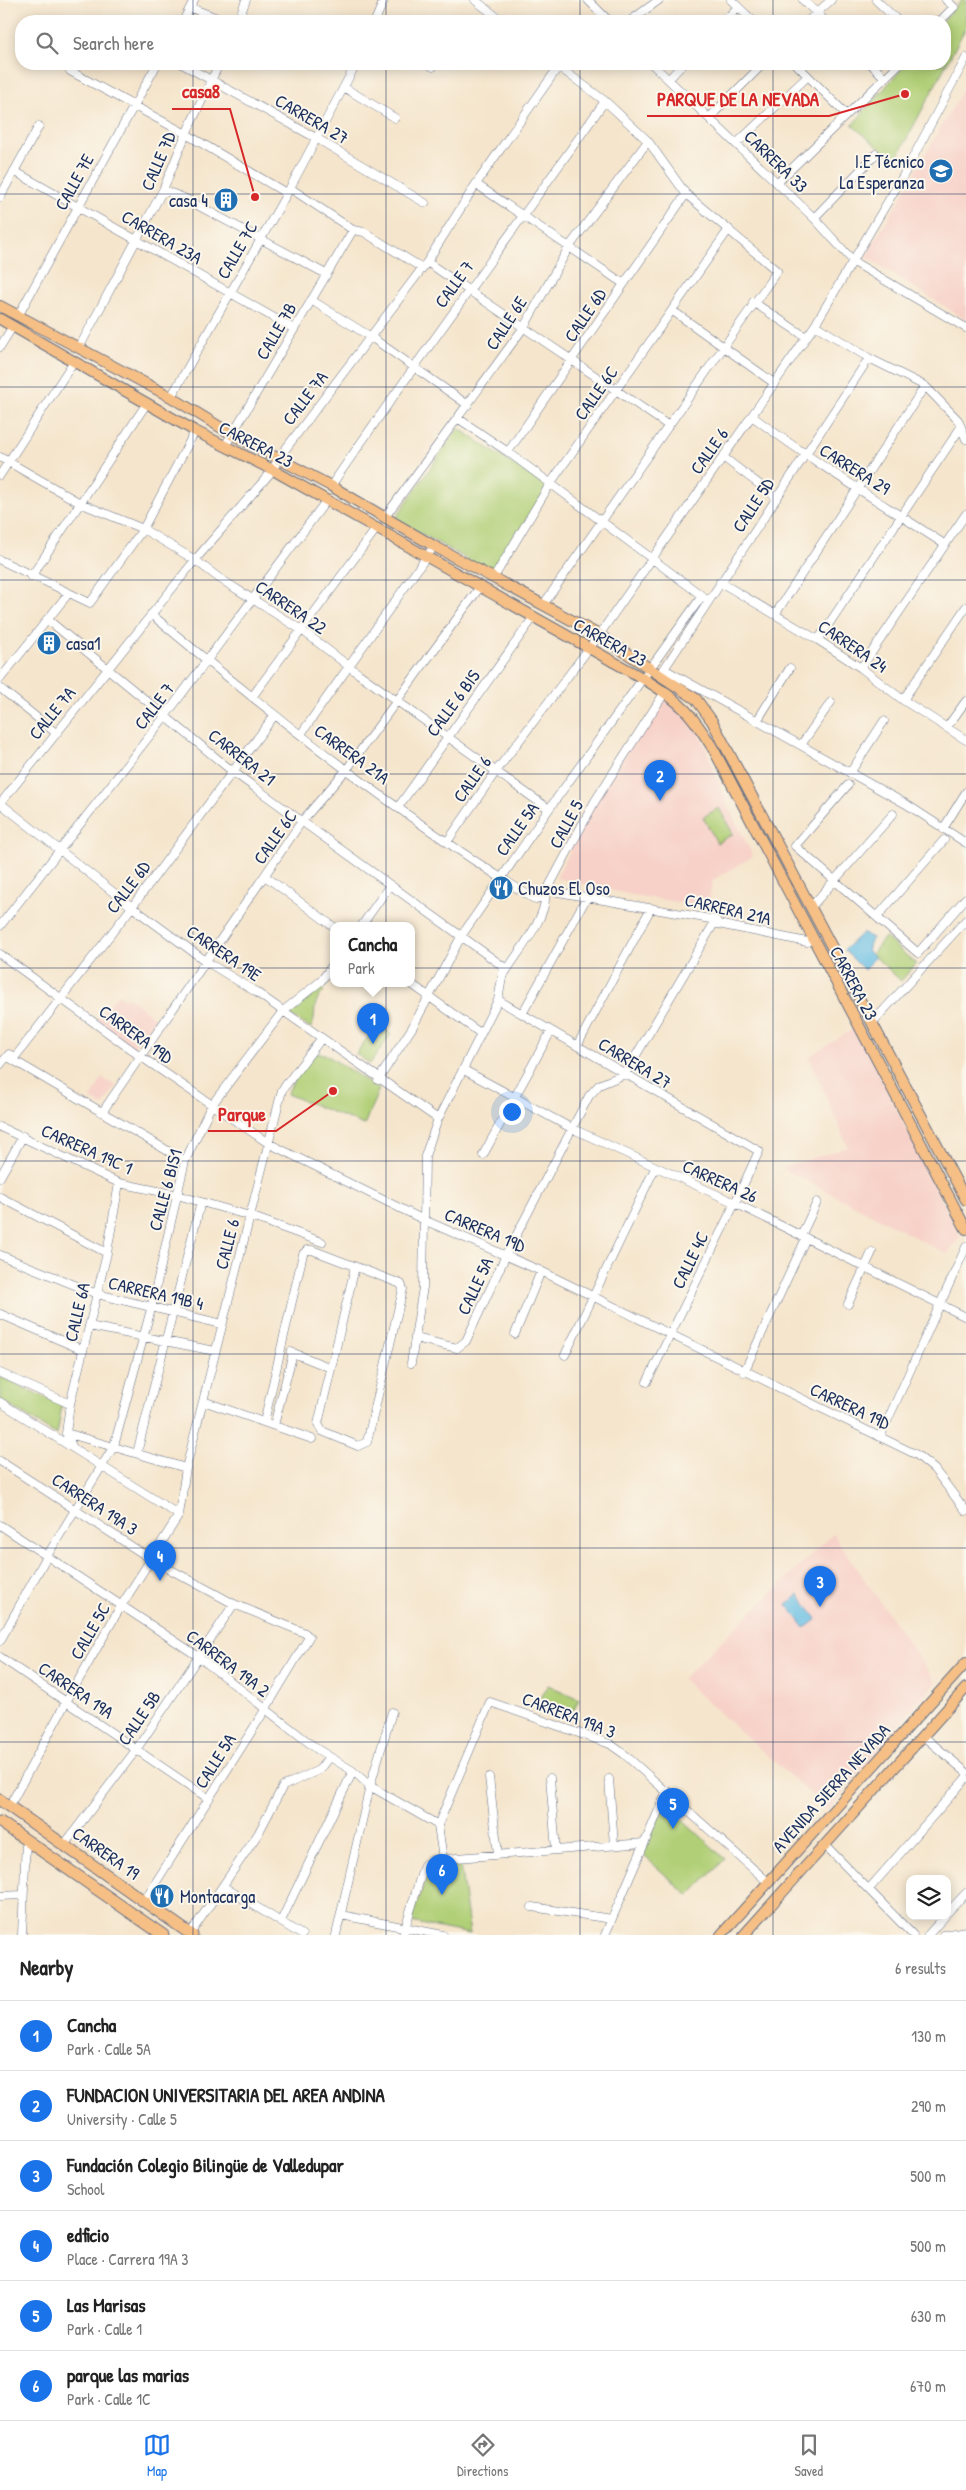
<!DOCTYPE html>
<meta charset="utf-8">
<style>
body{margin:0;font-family:"Patrick Hand",sans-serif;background:#f6f6f6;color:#222}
.controls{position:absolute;right:15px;bottom:15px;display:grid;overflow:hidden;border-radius:10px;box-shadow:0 2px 12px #0003}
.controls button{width:45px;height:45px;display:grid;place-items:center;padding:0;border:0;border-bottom:1px solid #e0e0e0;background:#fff;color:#222;font:25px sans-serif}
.you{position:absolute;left:511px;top:1111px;width:18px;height:18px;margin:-12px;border:4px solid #fff;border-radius:50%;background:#1a73e8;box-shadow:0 0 0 8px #1a73e833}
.badge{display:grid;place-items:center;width:32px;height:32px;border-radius:50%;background:#1a73e8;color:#fff;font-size:16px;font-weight:700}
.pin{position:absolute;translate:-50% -41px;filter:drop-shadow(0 1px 2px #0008)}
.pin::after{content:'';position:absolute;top:26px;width:18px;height:15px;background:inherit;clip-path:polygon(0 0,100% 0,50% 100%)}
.popup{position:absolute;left:330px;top:922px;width:85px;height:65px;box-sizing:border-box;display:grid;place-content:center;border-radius:10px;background:#fff;filter:drop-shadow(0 1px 4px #0005);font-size:16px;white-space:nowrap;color:#767676}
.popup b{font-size:19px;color:#222}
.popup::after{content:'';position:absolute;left:50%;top:100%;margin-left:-10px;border:10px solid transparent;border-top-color:#fff}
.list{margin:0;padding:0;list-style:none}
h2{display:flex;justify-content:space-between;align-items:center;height:65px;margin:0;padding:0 20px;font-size:21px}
h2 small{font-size:16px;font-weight:400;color:#767676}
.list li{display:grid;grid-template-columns:32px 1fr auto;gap:15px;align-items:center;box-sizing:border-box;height:70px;padding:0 20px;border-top:1px solid #e0e0e0}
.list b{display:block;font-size:19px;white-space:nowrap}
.list p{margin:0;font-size:16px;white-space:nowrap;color:#767676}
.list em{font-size:16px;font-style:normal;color:#767676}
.icon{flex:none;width:28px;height:28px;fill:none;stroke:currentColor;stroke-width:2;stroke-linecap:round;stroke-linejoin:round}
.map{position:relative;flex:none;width:966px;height:1935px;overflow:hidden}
.search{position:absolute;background:#fff;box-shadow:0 2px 12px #0003;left:15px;right:15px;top:15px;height:55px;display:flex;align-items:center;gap:12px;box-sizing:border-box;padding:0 18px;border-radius:20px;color:#767676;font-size:19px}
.sheet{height:485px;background:#fff}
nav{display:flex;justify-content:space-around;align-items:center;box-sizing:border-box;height:70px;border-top:1px solid #e0e0e0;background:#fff;font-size:14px;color:#767676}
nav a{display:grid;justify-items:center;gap:2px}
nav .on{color:#1a73e8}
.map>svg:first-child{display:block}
</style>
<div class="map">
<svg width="966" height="1935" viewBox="0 0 966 1935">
<rect width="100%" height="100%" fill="#fbf7ec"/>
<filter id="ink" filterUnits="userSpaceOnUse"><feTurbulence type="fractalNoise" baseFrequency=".02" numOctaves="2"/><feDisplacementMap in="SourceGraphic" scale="10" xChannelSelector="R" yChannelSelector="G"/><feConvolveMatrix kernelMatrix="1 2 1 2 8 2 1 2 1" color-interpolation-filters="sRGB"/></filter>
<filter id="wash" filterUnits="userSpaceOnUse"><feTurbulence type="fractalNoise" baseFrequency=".0096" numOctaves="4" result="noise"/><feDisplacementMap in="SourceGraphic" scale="20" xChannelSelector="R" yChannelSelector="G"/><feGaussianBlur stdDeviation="1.12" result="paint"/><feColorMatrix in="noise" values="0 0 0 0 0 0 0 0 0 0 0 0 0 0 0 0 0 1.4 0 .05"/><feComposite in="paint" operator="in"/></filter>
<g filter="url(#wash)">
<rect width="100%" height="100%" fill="#f5e5cc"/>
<path fill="#f7d1c8" d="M966,84V320L866,257Z
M663,697L686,716L702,738L727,805L753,856L713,880L708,907L632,895L556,878L598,797Z
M118,994L125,999L127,996L156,1019L133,1048L97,1019Z
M856,1027L960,1237L947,1254L782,1168L848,1147L809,1057Z
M102,1078L116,1086L103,1106L91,1099Z
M833,1534L936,1682L828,1810L682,1679Z"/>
<path fill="#b0cf76" stroke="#667f6a" d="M962,0H966V27L895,161L852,125L906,64H945L943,21Z
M458,428L550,489L494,574L395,519Z
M719,808L733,834L717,843L703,817Z
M885,937L916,964L901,981L872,954Z
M318,985L324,991C310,1005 318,1012 311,1028L289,1015L288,1009Z
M377,1024L391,1034L370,1064L356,1054Z
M314,1054H325L379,1089L364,1125L287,1094L305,1058Z
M0,1377L62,1405L57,1435L0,1400Z
M548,1685L579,1699L570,1717L539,1702Z
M665,1803L725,1859L689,1896L643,1855Z
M460,1864L470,1934L411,1922L429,1868Z"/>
<path fill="#66bee3" stroke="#4076a0" d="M862,933L872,938L867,951L875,957L864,970L844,950Z
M799,1595L817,1619L805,1628L787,1604Z"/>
</g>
<g filter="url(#ink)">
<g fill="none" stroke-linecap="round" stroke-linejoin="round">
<defs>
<path id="minor" d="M475,0L502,21
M588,0L609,21
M731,0L753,21
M803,0L825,21
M876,0L898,21
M191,8L225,21
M183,21L194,0
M238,21L246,0
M375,21L384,0
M630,21L659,0
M724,21L738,7
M808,21L831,0
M940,21L954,7L946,0
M182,64L316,138L425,203
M428,64L433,67
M652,64L814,218L854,262L966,328
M796,64L847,115
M871,64L885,78
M70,71L186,134L286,193
M669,79L683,64
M345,88L395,118
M710,117L763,64
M736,144L808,76
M14,171L294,329
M777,183L899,64
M476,184L624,284
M290,188L353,230L364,232L422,268
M163,190L184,198L326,274
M0,197L39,126
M814,218L876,154
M427,262L669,426
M311,300L371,337L468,405
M753,302L806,337
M673,311L774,383
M18,316L157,64
M815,325L869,358L925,386L958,420L966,439
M0,347L13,326
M79,348L163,190L186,134L219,64
M869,358L664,669L906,804L966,843
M171,397L290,188L356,64
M752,416C813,462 880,502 944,544
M459,419L508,452L705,598
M225,446L353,230
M508,452L686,194
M0,457L80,503L143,529L195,560L219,578L303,631L359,674L549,809
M723,457L776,497
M0,475L74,361
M331,486C420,356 514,230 605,101
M385,517L524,327L569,247L648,141
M0,560L90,603L143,529L195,431
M31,577L147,403
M493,579L550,484L729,229
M720,582L818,640L861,668L903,700L966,740
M543,605L777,271L686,194L648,141L605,101L555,64
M776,613L925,386
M151,614C273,716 401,817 536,900L545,894
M47,619L232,771L504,967L498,1000L438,1119L425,1156L423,1287L411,1363
M818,640L961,427
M861,668L966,514
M0,679L68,594
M0,688L56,733
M252,697L376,529
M903,700L966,607
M757,721L790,668
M947,727L966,701
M301,734L434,546
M801,745L831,702
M850,773L884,721
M848,785L795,846L918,953L966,898
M0,803L132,907L207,962L256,992L438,1119
M0,804L195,560L273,470L278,459L427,262L476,184L559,66L563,64
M399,806L533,618
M943,829L966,792
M447,842L497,770L599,635L815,325L903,176L966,58
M265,876L334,927
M547,890L716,920L718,924L807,942L812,939
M811,907L893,814
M877,917L944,840
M362,925L390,885
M0,926L166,715L326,501
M0,954L140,1056L268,1143L424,1220L541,1271L917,1455L934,1469L966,1511
M505,973C517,953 548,917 545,894L595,801L665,692
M410,983L480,1033
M498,1000L759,1151L735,1203L647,1382
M522,1014L587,897
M872,1023L966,920
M577,1046L651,908
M8,1057L185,1161
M0,1065L9,1054L15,1057L132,907L274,716
M464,1070L571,1128L735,1203L966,1317
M378,1080L412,1028L462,935L549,809L702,596
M103,1111L302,821L347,769L480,587
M0,1127L119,1183L177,1195L250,1216L322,1242
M483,1155L551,1031
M0,1177L23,1136
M0,1197L107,1253
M801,1236L817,1202
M0,1255L97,1294L222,1324
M848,1304L872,1252
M0,1314L83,1350
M89,1326L215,1351
M515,1334L541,1271
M415,1338L457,1348L466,1341L506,1255L589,1096L599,1085L625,1074L716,920
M291,1352L331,1368
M565,1355L655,1168
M744,1372L806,1238
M0,1373L70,1404
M203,1401L312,1439
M0,1402L179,1515
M264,1422L303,1254L307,1250H312L401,1284L403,1289L367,1442L358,1446L322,1431L318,1424L355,1267
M274,1425L293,1353
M66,1433L186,1468
M880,1437L966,1247
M72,1446L66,1433L70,1404L107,1253L119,1183
M137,1453L201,1202
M0,1461L151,1559L234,1604L305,1633L309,1637L265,1710L144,1901
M0,1525L199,1657L317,1749L353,1771L370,1786L438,1825
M0,1641L47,1556L114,1446L151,1309L185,1161L211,1106L283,1011L321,981L334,963
M0,1657L209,1799
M923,1736L966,1772
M489,1777L498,1854
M550,1778L556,1850
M609,1779L614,1845
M9,1807L66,1702L121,1606L179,1515L186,1468L282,1090L321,1039
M64,1845L136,1750L234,1604
M826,1846L913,1935
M443,1859L438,1825L490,1702L610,1744L624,1754L768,1882
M224,1887L302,1935
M869,1889L966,1778
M0,1896L23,1895
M532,1907L612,1919
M947,1913L966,1893
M341,1915L443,1935
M281,1921L353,1771
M190,1934L258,1834L283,1786L319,1770L329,1757
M22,1935L26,1840
M336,1935L370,1786L392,1712
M403,1935L424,1865L432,1860L644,1843
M605,1935L667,1791
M928,1935L945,1916
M943,1935L966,1931"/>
<path id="major" d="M0,306L171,397L233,435L331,486L434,546L599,635L696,699L712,721L966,1200
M0,319L195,431L273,470L644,679C682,702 693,715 715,752L966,1229
M721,1935L966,1663
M744,1935L966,1688"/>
<path id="highway" d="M0,1800L192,1935
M0,1822L163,1935"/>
</defs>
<use href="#minor" stroke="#676f84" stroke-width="9"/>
<use href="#major" stroke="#676f84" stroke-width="12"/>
<use href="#highway" stroke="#676f84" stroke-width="13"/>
<use href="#minor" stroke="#fff" stroke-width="8"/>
<use href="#major" stroke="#f5bf86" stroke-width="10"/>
<use href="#highway" stroke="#f5bf86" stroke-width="11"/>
</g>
</g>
<path fill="none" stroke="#1b2f5e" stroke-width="1" stroke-opacity="0.55" d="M193,0V21M386,0V21M580,0V21M773,0V21M193,64V1935M386,64V1935M580,64V1935M773,64V1935M0,194H966M0,387H966M0,580H966M0,774H966M0,968H966M0,1161H966M0,1354H966M0,1548H966M0,1742H966"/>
<defs>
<symbol id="school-disc" viewBox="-11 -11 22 22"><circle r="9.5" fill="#1f6fb2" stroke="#fbf7ec"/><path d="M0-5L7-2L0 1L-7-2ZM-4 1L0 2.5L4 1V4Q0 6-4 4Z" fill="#fff"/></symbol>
<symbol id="building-disc" viewBox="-11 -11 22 22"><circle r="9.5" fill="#1f6fb2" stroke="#fbf7ec"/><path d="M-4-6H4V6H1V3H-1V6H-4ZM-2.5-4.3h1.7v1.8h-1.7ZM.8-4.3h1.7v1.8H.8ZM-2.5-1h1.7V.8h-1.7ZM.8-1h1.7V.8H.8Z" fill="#fff"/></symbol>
<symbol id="restaurant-disc" viewBox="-11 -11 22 22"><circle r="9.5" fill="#1f6fb2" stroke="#fbf7ec"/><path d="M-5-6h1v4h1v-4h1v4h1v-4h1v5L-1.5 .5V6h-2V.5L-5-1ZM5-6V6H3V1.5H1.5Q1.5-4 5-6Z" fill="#fff"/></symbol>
</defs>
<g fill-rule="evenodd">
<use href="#school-disc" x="927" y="157" width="28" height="28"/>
<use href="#building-disc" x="212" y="186" width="28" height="28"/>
<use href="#building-disc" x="35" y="629" width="28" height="28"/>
<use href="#restaurant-disc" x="487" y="874" width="28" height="28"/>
<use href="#restaurant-disc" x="148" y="1882" width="28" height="28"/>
</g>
<g text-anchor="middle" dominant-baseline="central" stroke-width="4" stroke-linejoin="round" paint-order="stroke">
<g font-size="18" fill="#1b2f5e" stroke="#fbf7ec">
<text transform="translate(312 119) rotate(30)">CARRERA 27</text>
<text transform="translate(158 161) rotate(-67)">CALLE 7D</text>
<text transform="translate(776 161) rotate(44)">CARRERA 33</text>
<text transform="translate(74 182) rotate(-61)">CALLE 7E</text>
<text transform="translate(162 237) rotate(30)">CARRERA 23A</text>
<text transform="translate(237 250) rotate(-60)">CALLE 7C</text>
<text transform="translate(454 284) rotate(-54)">CALLE 7</text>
<text transform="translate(585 315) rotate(-56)">CALLE 6D</text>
<text transform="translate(506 323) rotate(-57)">CALLE 6E</text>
<text transform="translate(276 331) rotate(-60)">CALLE 7B</text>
<text transform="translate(596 393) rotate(-55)">CALLE 6C</text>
<text transform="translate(305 398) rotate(-53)">CALLE 7A</text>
<text transform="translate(256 444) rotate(27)">CARRERA 23</text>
<text transform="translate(709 451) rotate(-55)">CALLE 6</text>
<text transform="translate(855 469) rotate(32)">CARRERA 29</text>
<text transform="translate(753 505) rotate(-57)">CALLE 5D</text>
<text transform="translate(291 607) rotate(34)">CARRERA 22</text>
<text transform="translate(610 642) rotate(29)">CARRERA 23</text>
<text transform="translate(853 646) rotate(34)">CARRERA 24</text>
<text transform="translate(453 703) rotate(-54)">CALLE 6 BIS</text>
<text transform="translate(154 706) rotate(-53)">CALLE 7</text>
<text transform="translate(52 713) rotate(-51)">CALLE 7A</text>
<text transform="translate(352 754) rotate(36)">CARRERA 21A</text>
<text transform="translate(242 757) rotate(38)">CARRERA 21</text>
<text transform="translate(472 779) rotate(-55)">CALLE 6</text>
<text transform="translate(566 824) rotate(-62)">CALLE 5</text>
<text transform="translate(517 829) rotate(-55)">CALLE 5A</text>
<text transform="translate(275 837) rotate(-55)">CALLE 6C</text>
<text transform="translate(128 887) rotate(-53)">CALLE 6D</text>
<text transform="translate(728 909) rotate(13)">CARRERA 21A</text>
<text transform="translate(224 953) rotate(34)">CARRERA 19E</text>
<text transform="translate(854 983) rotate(62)">CARRERA 23</text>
<text transform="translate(136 1034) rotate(36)">CARRERA 19D</text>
<text transform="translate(635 1063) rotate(31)">CARRERA 27</text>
<text transform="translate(87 1149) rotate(24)">CARRERA 19C 1</text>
<text transform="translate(720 1181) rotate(24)">CARRERA 26</text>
<text transform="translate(165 1190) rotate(-75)">CALLE 6 BIS1</text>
<text transform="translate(485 1230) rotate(23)">CARRERA 19D</text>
<text transform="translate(227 1244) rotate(-76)">CALLE 6</text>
<text transform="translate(690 1260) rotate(-64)">CALLE 4C</text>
<text transform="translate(475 1286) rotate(-65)">CALLE 5A</text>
<text transform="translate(156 1293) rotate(13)">CARRERA 19B 4</text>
<text transform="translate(77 1312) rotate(-77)">CALLE 6A</text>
<text transform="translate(850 1406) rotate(25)">CARRERA 19D</text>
<text transform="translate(95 1504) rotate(33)">CARRERA 19A 3</text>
<text transform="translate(90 1631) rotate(-60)">CALLE 5C</text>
<text transform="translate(228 1663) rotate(37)">CARRERA 19A 2</text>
<text transform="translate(76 1690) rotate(34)">CARRERA 19A</text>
<text transform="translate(569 1715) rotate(21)">CARRERA 19A 3</text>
<text transform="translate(139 1718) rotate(-56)">CALLE 5B</text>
<text transform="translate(215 1761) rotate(-58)">CALLE 5A</text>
<text transform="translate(831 1788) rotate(-48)">AVENIDA SIERRA NEVADA</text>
<text transform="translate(106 1853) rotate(35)">CARRERA 19</text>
</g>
<g font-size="18" fill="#1b2f5e" stroke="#fbf7ec" text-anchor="start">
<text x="924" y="161" text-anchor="end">I.E Técnico<tspan x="924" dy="21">La Esperanza</tspan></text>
<text x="208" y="200" text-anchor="end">casa 4</text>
<text x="66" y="643">casa1</text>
<text x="518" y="888">Chuzos El Oso</text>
<text x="180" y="1896">Montacarga</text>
</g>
</g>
<path fill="none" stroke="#d62828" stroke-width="2" d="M255 197L230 109H172M905 94L829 116H647M333 1091L276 1131H208"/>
<g fill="#d62828" stroke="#fbf7ec" stroke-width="2">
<circle cx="255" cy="197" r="5"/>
<circle cx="905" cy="94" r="5"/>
<circle cx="333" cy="1091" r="5"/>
</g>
<g font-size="19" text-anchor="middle" font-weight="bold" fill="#d62828" stroke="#fbf7ec" stroke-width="4" stroke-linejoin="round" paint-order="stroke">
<text x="201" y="98">casa8</text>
<text x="738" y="106">PARQUE DE LA NEVADA</text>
<text x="242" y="1121">Parque</text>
</g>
</svg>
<div class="controls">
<button><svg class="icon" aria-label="layers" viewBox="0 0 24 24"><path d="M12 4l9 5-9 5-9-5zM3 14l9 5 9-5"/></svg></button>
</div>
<div class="you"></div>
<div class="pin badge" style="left:373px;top:1044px">1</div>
<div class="popup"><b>Cancha</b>Park</div>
<div class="pin badge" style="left:660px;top:801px">2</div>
<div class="pin badge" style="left:820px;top:1607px">3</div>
<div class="pin badge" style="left:160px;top:1581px">4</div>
<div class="pin badge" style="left:673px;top:1829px">5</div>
<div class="pin badge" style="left:442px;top:1895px">6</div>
<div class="search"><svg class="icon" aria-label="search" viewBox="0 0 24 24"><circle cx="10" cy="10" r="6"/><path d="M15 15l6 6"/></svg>Search here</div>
</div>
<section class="sheet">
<h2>Nearby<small>6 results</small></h2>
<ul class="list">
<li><span class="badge">1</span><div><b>Cancha</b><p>Park · Calle 5A</p></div><em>130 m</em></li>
<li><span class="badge">2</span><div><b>FUNDACION UNIVERSITARIA DEL AREA ANDINA</b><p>University · Calle 5</p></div><em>290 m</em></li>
<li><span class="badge">3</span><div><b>Fundación Colegio Bilingüe de Valledupar</b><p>School</p></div><em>500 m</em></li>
<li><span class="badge">4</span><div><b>edficio</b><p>Place · Carrera 19A 3</p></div><em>500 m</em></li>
<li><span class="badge">5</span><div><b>Las Marisas</b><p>Park · Calle 1</p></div><em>630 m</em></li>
<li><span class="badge">6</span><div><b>parque las marias</b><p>Park · Calle 1C</p></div><em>670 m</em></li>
</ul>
</section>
<nav>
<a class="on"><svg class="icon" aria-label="map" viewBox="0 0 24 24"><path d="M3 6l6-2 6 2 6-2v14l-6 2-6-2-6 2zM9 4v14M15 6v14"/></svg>Map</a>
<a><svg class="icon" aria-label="directions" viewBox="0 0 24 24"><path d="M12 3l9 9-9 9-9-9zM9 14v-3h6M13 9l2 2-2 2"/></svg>Directions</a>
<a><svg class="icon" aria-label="saved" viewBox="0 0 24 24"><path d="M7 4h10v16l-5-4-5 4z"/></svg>Saved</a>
</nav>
